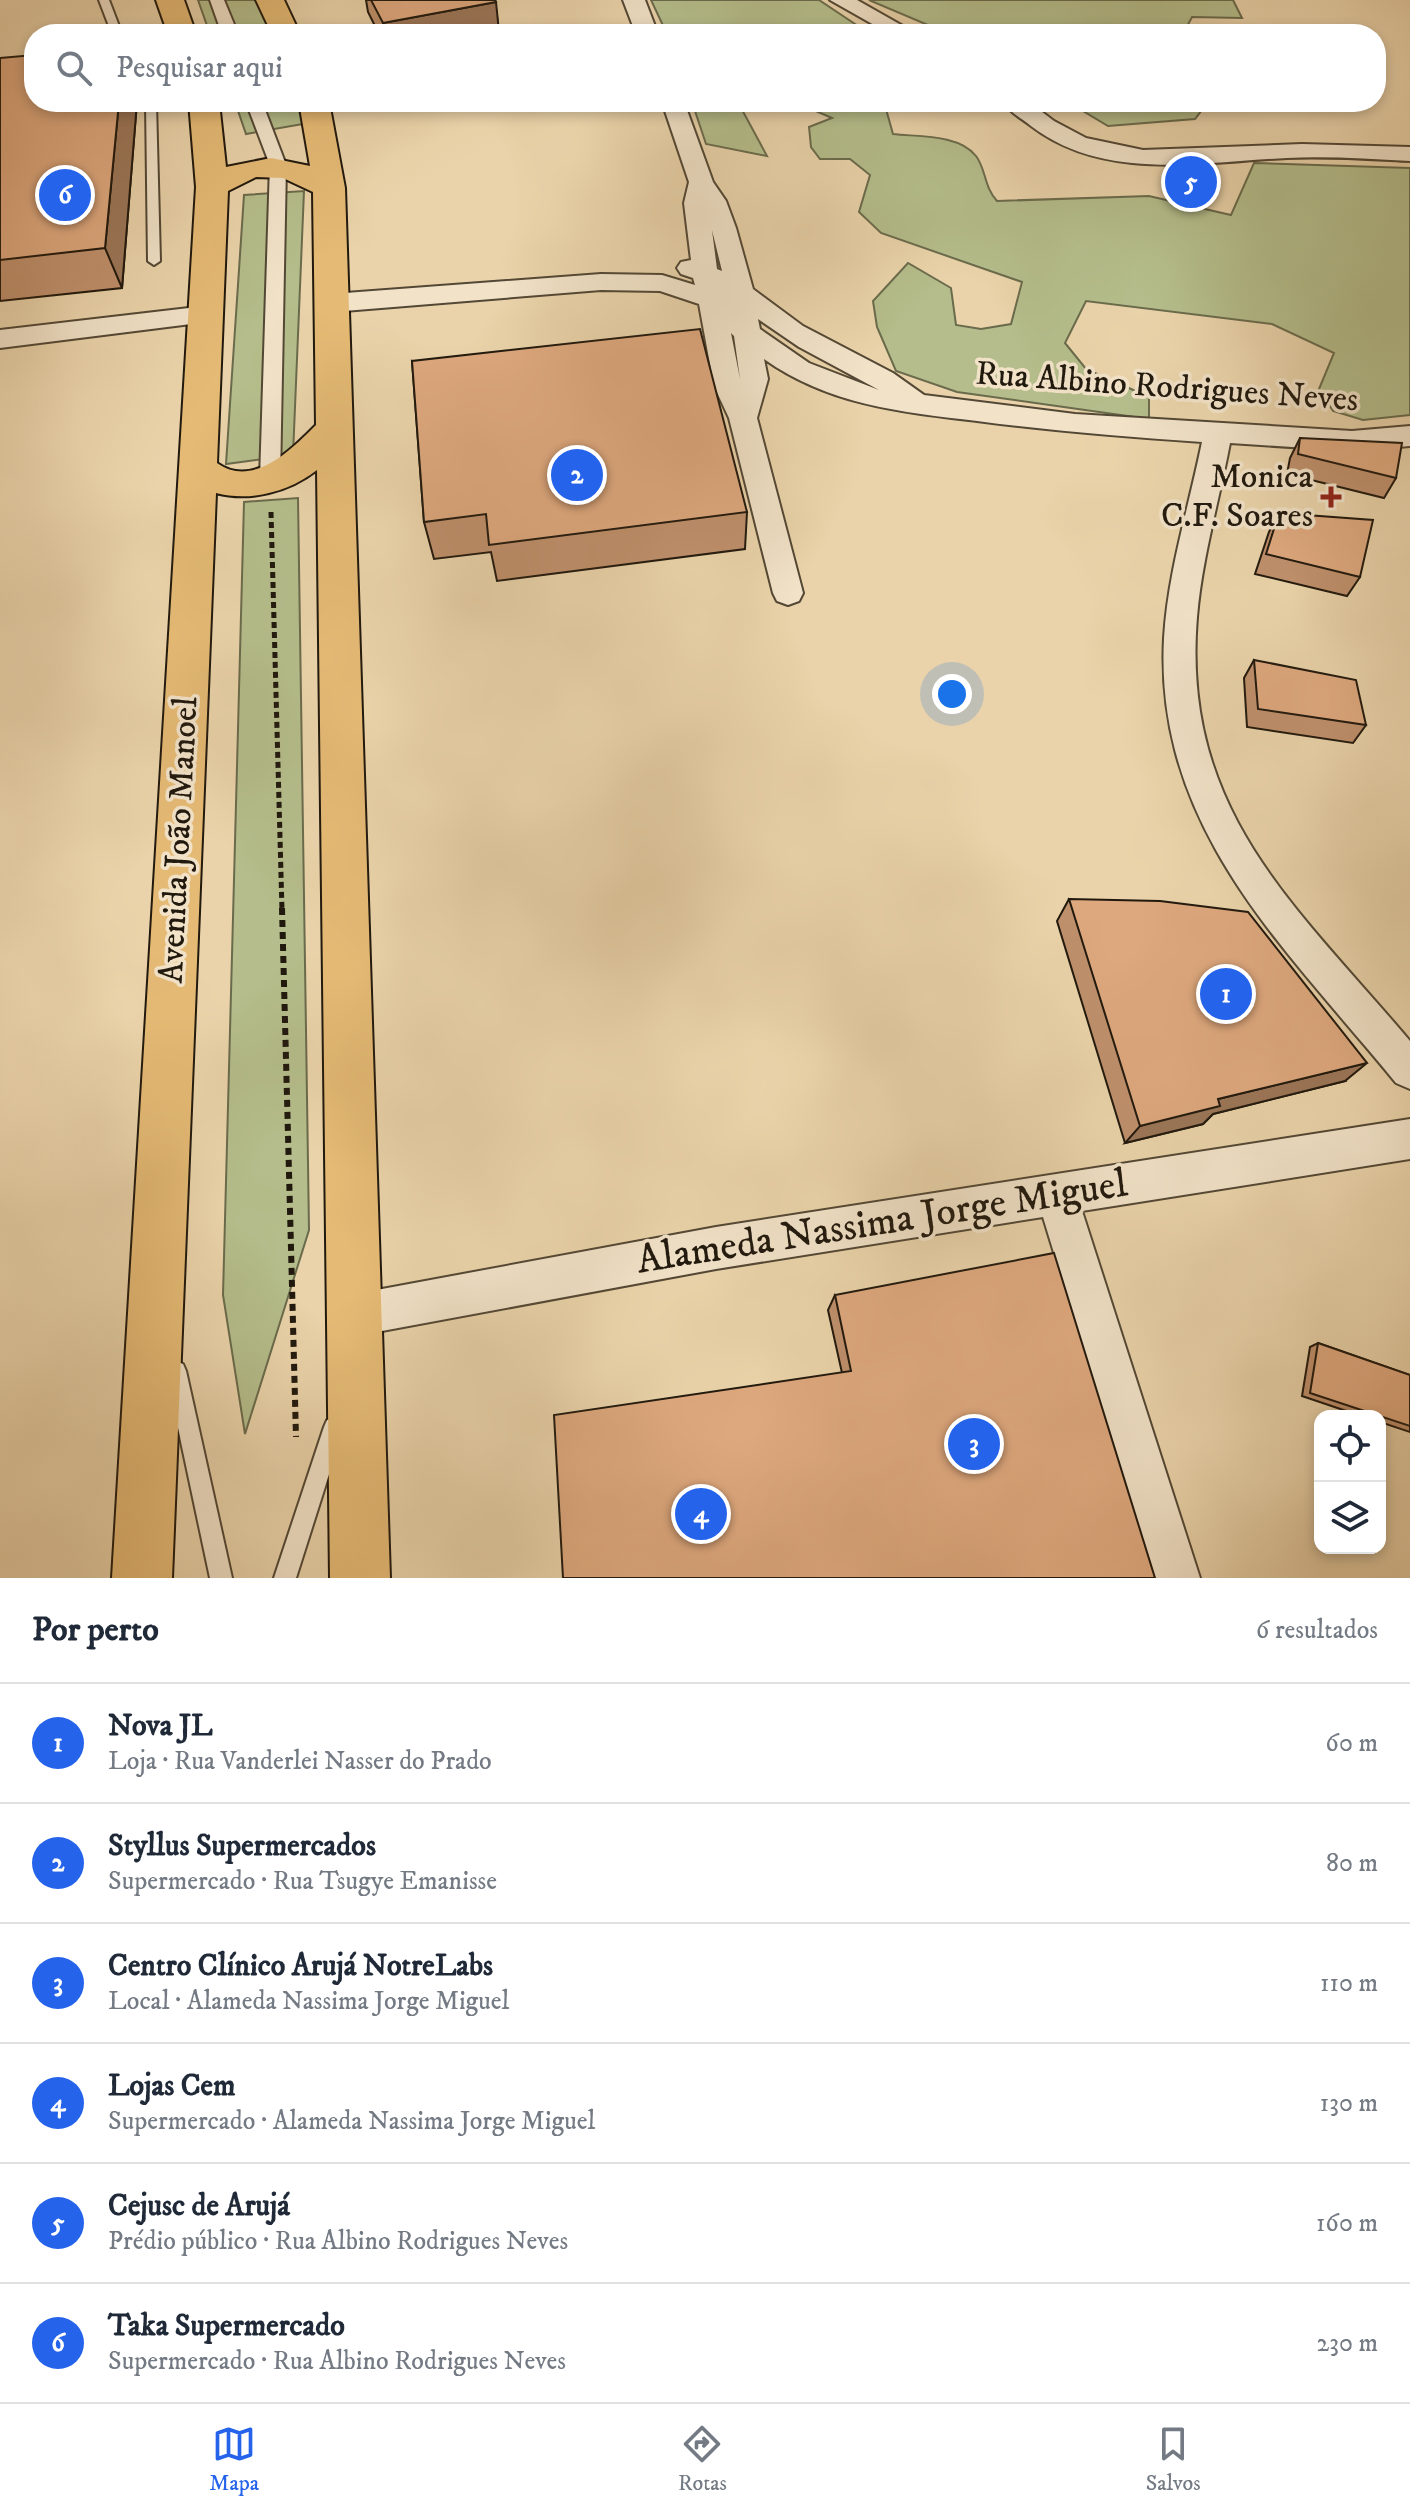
<!DOCTYPE html>
<html lang="pt">
<meta charset="utf-8">
<style>
body{margin:0;font-family:"IM FELL DW Pica",serif;background:#f2f2f3;color:#1f2937}
.controls{position:absolute;right:24px;bottom:24px;display:grid;overflow:hidden;border-radius:16px;box-shadow:0 4px 12px #0003}
.controls button{width:72px;height:72px;display:grid;place-items:center;padding:0;border:0;border-bottom:2px solid #e0e1e3;background:#fff;color:#1f2937;font:40px sans-serif}
.you{position:absolute;left:952px;top:694px;width:28px;height:28px;margin:-20px;border:6px solid #fff;border-radius:50%;background:#1a73e8;box-shadow:0 0 0 12px #1a73e833}
.badge{display:grid;place-items:center;width:52px;height:52px;border-radius:50%;background:#2563eb;color:#fff;font-size:26px;font-weight:700}
.pin{position:absolute;translate:-50% -50%;border:4px solid #fff;box-shadow:0 2px 8px #0006}
.list{margin:0;padding:0;list-style:none}
h2{display:flex;justify-content:space-between;align-items:center;height:104px;margin:0;padding:0 32px;font-size:34px}
h2 small{font-size:26px;font-weight:400;color:#747a83}
.list li{display:grid;grid-template-columns:52px 1fr auto;gap:24px;align-items:center;box-sizing:border-box;height:120px;padding:0 32px;border-top:2px solid #e0e1e3}
.list b{display:block;font-size:30px;white-space:nowrap}
.list p{margin:0;font-size:26px;white-space:nowrap;color:#747a83}
.list em{font-size:26px;font-style:normal;color:#747a83}
.icon{flex:none;width:44px;height:44px;fill:none;stroke:currentColor;stroke-width:2;stroke-linecap:round;stroke-linejoin:round}
.map{position:relative;flex:none;width:1410px;height:1578px;overflow:hidden}
.search{position:absolute;background:#fff;box-shadow:0 4px 12px #0003;left:24px;right:24px;top:24px;height:88px;display:flex;align-items:center;gap:20px;box-sizing:border-box;padding:0 28px;border-radius:32px;color:#747a83;font-size:30px}
.sheet{height:824px;background:#fff}
nav{display:flex;justify-content:space-around;align-items:center;box-sizing:border-box;height:112px;border-top:2px solid #e0e1e3;background:#fff;font-size:22px;color:#747a83}
nav a{display:grid;justify-items:center;gap:4px}
nav .on{color:#2563eb}
.map>svg:first-child{display:block}
</style>
<div class="map">
<svg width="1410" height="1578" viewBox="0 0 1410 1578">
<rect width="100%" height="100%" fill="#ead3aa"/>
<filter id="stains"><feTurbulence type="fractalNoise" baseFrequency=".0025" numOctaves="4"/><feColorMatrix values="0 0 0 0 .2 0 0 0 0 .09 0 0 0 0 .02 0 0 0 .5 -.17"/></filter>
<radialGradient id="worn" r=".72"><stop offset=".6" stop-color="#630" stop-opacity="0"/><stop offset="1" stop-color="#630" stop-opacity=".3"/></radialGradient>
<path fill="#b4bd8b" stroke="#6a6b4c" stroke-width="2" d="M198,0H260L274,34H210Z
M651,0H819L867,32L667,34Z
M869,0H1233L1242,18L1192,17L1183,34H949Z
M235,102H297L303,124L246,134Z
M692,102H742L740,106L767,156L706,144Z
M795,102H884L893,134C918,137 959,134 976,156C986,169 984,187 997,201L1149,196L1231,215L1254,163L1410,168V415L1363,420L1333,411L1319,389L1334,353L1272,324L1086,301L1065,343L1086,369L1149,397V419L957,392L896,371L877,327L873,301L908,263L951,288L956,325L981,329L1011,324L1022,282L881,233L859,212L870,175L850,159H820L811,147L809,127L832,118Z
M1068,102H1208L1195,119L1108,126Z
M304,191L293,455L226,464L244,195Z
M298,498L309,1230L245,1434L223,1295L244,502Z"/>
<g fill="none" stroke-linecap="round" stroke-linejoin="round">
<defs>
<path id="service" d="M99,0H109L122,34H112Z
M146,102H156L160,261L154,265L148,261Z
M176,1361L183,1364L186,1371L232,1578H210L166,1371L169,1364Z
M334,1417L341,1420L344,1427L296,1578H274L324,1427L327,1420Z"/>
<path id="pedestrian" d="M210,0H224L238,34H222Z
M246,102H262L286,165L280,479L270,486L260,479L270,165Z"/>
<path id="minor" d="M623,0H645L658,34H636Z
M830,0H857L917,34H890Z
M662,102H684L713,182L726,201L736,228L753,289L803,326L893,373L924,395L1075,414L1352,431L1410,426V446L1352,451L1230,443C1219,501 1202,558 1197,617C1181,812 1296,906 1410,1041V1089L1396,1083C1286,948 1154,829 1164,638C1168,571 1189,507 1202,442C1127,437 1052,431 977,421C901,412 829,405 764,359L768,379L757,418L803,593L799,601L788,605L777,601L773,593L729,418L714,386L699,304L660,291L601,290L332,312L323,309L319,303L323,297L332,294L601,274L662,275L695,285L693,278L681,274L677,268L681,262L691,260L684,203L689,182ZM712,230L722,271L717,269ZM758,319L799,347L879,390L809,363L760,329ZM731,333L734,336L740,379Z
M1003,102H1029L1054,121L1086,138L1143,150L1302,144L1410,147V161C1369,159 1328,156 1287,158C1202,162 1104,182 1031,126C1021,118 1009,112 1003,102Z
M206,306L215,309L219,315L215,321L0,348V330Z
M1410,1119V1159L1082,1211L1200,1578H1154L1043,1217L716,1269L355,1336L340,1330L334,1315L340,1300L355,1294L716,1227Z"/>
<path id="primary" d="M156,0H184L196,34H168Z
M256,0H284L300,34H272Z
M189,102H219L226,167L271,158L310,166L299,102H329L345,188L390,1578H330L317,470C289,492 250,502 216,493L172,1578H112L196,187ZM256,177L283,178L313,192L316,425C292,449 253,489 217,463L228,191Z"/>
</defs>
<use href="#service" stroke="#534835" stroke-width="4"/>
<use href="#pedestrian" stroke="#534835" stroke-width="4"/>
<use href="#minor" stroke="#534835" stroke-width="4"/>
<use href="#primary" stroke="#21190e" stroke-width="4"/>
<path stroke="#21190e" stroke-width="5" stroke-dasharray="6 4" stroke-linecap="butt" d="M271,512L282,910"/>
<path stroke="#21190e" stroke-width="6" stroke-dasharray="7 5" stroke-linecap="butt" d="M282,908L296,1437"/>
<use href="#service" fill="#f1e2c8" fill-rule="evenodd"/>
<use href="#pedestrian" fill="#f1e2c8" fill-rule="evenodd"/>
<use href="#minor" fill="#f1e2c8" fill-rule="evenodd"/>
<use href="#primary" fill="#e5ba75" fill-rule="evenodd"/>
</g>
<path fill="#bf906c" stroke="#21190e" stroke-width="2" d="M366,0H495L499,32L487,34H379L368,12Z
M0,58L137,102L122,288L0,301Z
M412,361L747,512L745,549L497,581L491,552L434,559L424,522Z
M1300,438L1396,478L1384,498L1287,474L1290,458Z
M1279,513L1360,577L1347,596L1255,574L1269,532Z
M1254,660L1366,725L1353,743L1247,727L1244,678Z
M1069,899L1345,1081L1213,1114L1203,1124L1125,1143L1057,921Z
M835,1295L1155,1578L842,1373L828,1310Z
M1318,1343L1410,1375V1432L1380,1422V1416H1361L1302,1396L1310,1347Z"/>
<path fill="#9b7658" stroke="#21190e" stroke-width="2" d="M496,2L499,32L487,34H385L383,23Z
M119,102H137L122,288L105,248Z
M1367,1063L1345,1081L1213,1114L1203,1124L1125,1143L1140,1126L1218,1099Z"/>
<path fill="#dea87e" stroke="#21190e" stroke-width="2" d="M371,0H495L496,2L383,23Z
M34,55V102H119L105,248L0,260V58Z
M700,329L747,512L489,545L486,514L424,522L412,361Z
M1300,438L1402,443L1396,478L1298,454Z
M1279,513L1373,520L1360,577L1266,554Z
M1254,660L1356,680L1366,725L1258,709Z
M1069,899L1160,901L1248,912L1367,1063L1218,1099L1220,1106L1140,1126Z
M1054,1253L1155,1578H563L554,1415L851,1371L835,1295Z
M1318,1343L1410,1375V1426L1310,1393Z"/>
<path fill="#8f2418" stroke="#f1e2c8" stroke-width="3" d="M1327 485h8v8h8v8h-8v8h-8v-8h-8v-8h8z"/>
<g text-anchor="middle" dominant-baseline="central" stroke-width="7" stroke-linejoin="round" paint-order="stroke">
<g font-size="34" fill="#21190e" stroke="#f1e2c8">
<text transform="translate(1167 387) rotate(4)">Rua Albino Rodrigues Neves</text>
<text transform="translate(179 840) rotate(-87)">Avenida João Manoel</text>
</g>
<g font-size="34" fill="#21190e" stroke="#f1e2c8" text-anchor="end">
<text x="1313" y="477">Monica<tspan x="1313" dy="39">C.F. Soares</tspan></text>
</g>
<g font-size="40" fill="#21190e" stroke="#f1e2c8">
<text transform="translate(882 1223) rotate(-9)">Alameda Nassima Jorge Miguel</text>
</g>
</g>
<rect width="100%" height="100%" filter="url(#stains)"/>
<rect width="100%" height="100%" fill="url(#worn)"/>
</svg>
<div class="controls">
<button><svg class="icon" aria-label="locate" viewBox="0 0 24 24"><circle cx="12" cy="12" r="6"/><path d="M12 2v4M12 18v4M2 12h4M18 12h4"/></svg></button>
<button><svg class="icon" aria-label="layers" viewBox="0 0 24 24"><path d="M12 4l9 5-9 5-9-5zM3 14l9 5 9-5"/></svg></button>
</div>
<div class="you"></div>
<div class="pin badge" style="left:1226px;top:994px">1</div>
<div class="pin badge" style="left:577px;top:475px">2</div>
<div class="pin badge" style="left:974px;top:1444px">3</div>
<div class="pin badge" style="left:701px;top:1514px">4</div>
<div class="pin badge" style="left:1191px;top:182px">5</div>
<div class="pin badge" style="left:65px;top:195px">6</div>
<div class="search"><svg class="icon" aria-label="search" viewBox="0 0 24 24"><circle cx="10" cy="10" r="6"/><path d="M15 15l6 6"/></svg>Pesquisar aqui</div>
</div>
<section class="sheet">
<h2>Por perto<small>6 resultados</small></h2>
<ul class="list">
<li><span class="badge">1</span><div><b>Nova JL</b><p>Loja · Rua Vanderlei Nasser do Prado</p></div><em>60 m</em></li>
<li><span class="badge">2</span><div><b>Styllus Supermercados</b><p>Supermercado · Rua Tsugye Emanisse</p></div><em>80 m</em></li>
<li><span class="badge">3</span><div><b>Centro Clínico Arujá NotreLabs</b><p>Local · Alameda Nassima Jorge Miguel</p></div><em>110 m</em></li>
<li><span class="badge">4</span><div><b>Lojas Cem</b><p>Supermercado · Alameda Nassima Jorge Miguel</p></div><em>130 m</em></li>
<li><span class="badge">5</span><div><b>Cejusc de Arujá</b><p>Prédio público · Rua Albino Rodrigues Neves</p></div><em>160 m</em></li>
<li><span class="badge">6</span><div><b>Taka Supermercado</b><p>Supermercado · Rua Albino Rodrigues Neves</p></div><em>230 m</em></li>
</ul>
</section>
<nav>
<a class="on"><svg class="icon" aria-label="map" viewBox="0 0 24 24"><path d="M3 6l6-2 6 2 6-2v14l-6 2-6-2-6 2zM9 4v14M15 6v14"/></svg>Mapa</a>
<a><svg class="icon" aria-label="directions" viewBox="0 0 24 24"><path d="M12 3l9 9-9 9-9-9zM9 14v-3h6M13 9l2 2-2 2"/></svg>Rotas</a>
<a><svg class="icon" aria-label="saved" viewBox="0 0 24 24"><path d="M7 4h10v16l-5-4-5 4z"/></svg>Salvos</a>
</nav>
